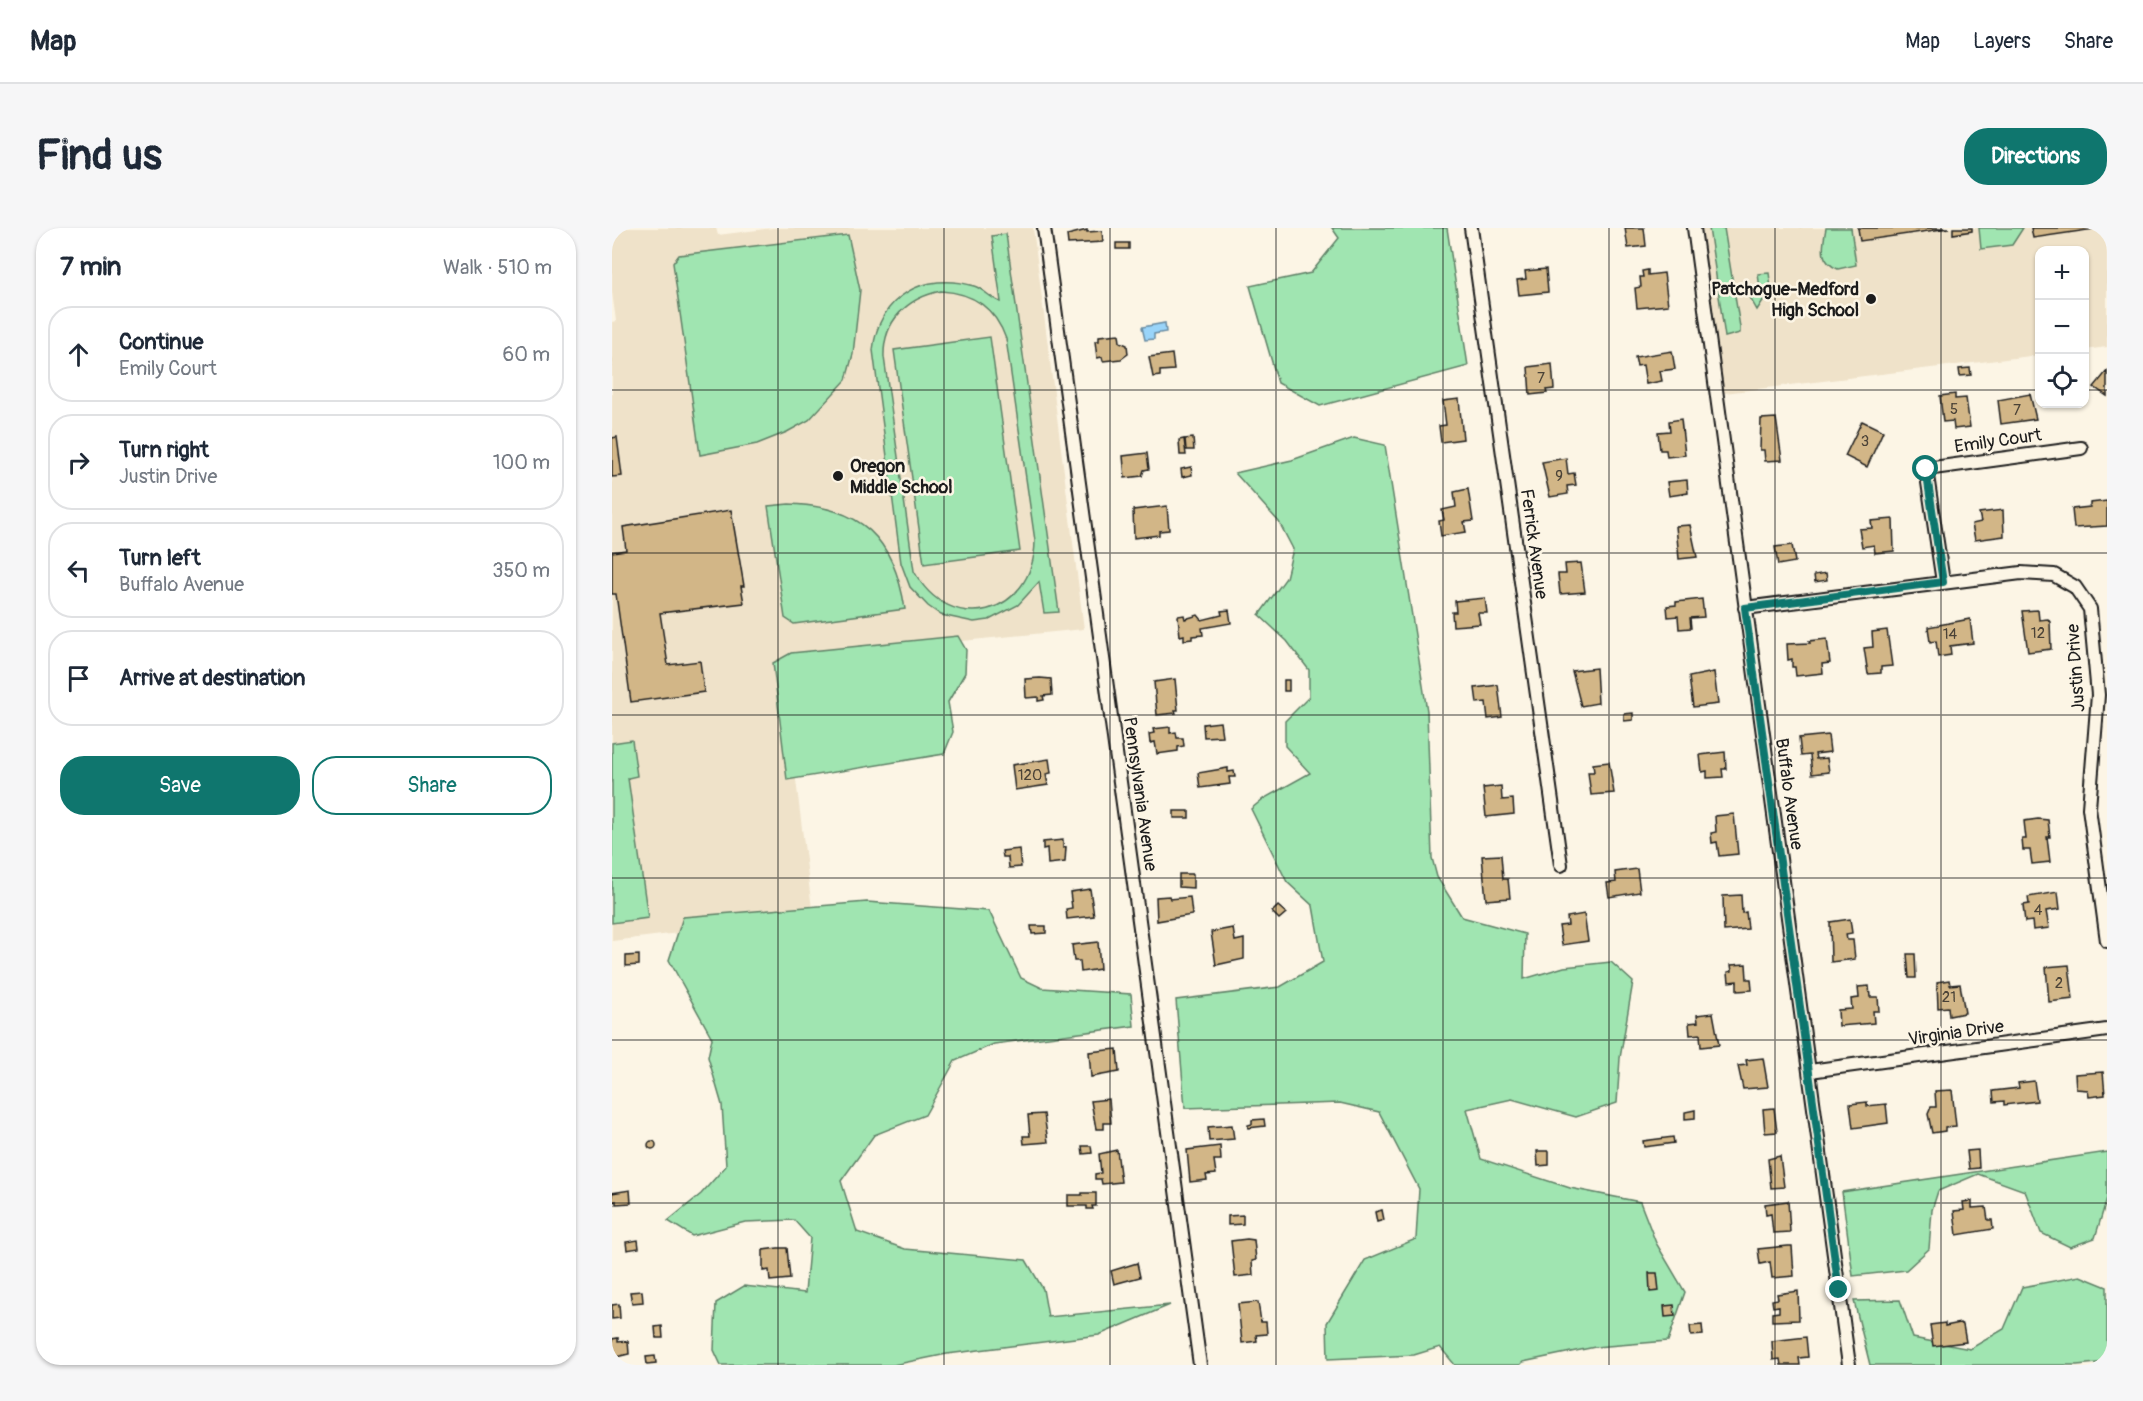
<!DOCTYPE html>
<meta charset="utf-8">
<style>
body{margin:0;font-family:Pangolin,sans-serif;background:#f6f6f7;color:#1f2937}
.controls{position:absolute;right:18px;top:18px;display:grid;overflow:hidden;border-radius:12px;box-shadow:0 2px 4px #0004}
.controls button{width:54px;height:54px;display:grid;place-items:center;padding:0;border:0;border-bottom:2px solid #e0e1e3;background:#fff;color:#1f2937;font:30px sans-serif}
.stop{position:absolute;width:18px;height:18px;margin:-14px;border:4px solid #0f766e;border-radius:50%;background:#fff}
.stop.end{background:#0f766e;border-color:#fff;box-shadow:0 2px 6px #0008}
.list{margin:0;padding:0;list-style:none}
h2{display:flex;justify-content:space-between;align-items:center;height:78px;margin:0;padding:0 24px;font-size:26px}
h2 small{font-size:20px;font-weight:400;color:#747a83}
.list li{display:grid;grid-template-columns:39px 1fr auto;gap:18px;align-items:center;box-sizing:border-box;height:96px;margin:0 12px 12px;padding:0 12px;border:2px solid #e0e1e3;border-radius:24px}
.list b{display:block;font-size:22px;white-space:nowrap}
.list p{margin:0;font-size:20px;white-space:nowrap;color:#747a83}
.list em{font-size:20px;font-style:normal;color:#747a83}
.actions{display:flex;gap:12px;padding:18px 24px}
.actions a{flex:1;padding:14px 0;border:2px solid #0f766e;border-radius:24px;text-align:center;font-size:21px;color:#0f766e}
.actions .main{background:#0f766e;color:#fff}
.icon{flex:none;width:33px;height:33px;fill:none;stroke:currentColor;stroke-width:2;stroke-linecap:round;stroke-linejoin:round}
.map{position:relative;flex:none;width:1495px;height:1137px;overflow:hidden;border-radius:24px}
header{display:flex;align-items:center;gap:36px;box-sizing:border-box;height:84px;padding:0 30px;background:#fff;border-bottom:2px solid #e0e1e3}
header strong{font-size:28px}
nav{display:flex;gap:33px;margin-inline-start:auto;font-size:21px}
.intro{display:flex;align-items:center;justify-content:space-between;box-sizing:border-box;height:144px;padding:0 36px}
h1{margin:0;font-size:42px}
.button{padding:15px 27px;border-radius:24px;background:#0f766e;color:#fff;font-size:21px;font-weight:700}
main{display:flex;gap:36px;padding:0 36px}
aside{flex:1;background:#fff;border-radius:24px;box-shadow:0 2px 4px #0004}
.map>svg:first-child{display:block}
</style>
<header>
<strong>Map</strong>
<nav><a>Map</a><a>Layers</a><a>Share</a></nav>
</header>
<div class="intro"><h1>Find us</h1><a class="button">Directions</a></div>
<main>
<aside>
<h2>7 min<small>Walk · 510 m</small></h2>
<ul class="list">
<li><svg class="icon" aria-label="ahead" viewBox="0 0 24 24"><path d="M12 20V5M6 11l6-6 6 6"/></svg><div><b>Continue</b><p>Emily Court</p></div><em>60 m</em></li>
<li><svg class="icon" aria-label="right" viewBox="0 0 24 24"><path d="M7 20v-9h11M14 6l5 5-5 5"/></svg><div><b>Turn right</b><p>Justin Drive</p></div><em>100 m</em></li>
<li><svg class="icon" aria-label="left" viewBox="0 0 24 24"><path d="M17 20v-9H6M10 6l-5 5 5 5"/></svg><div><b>Turn left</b><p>Buffalo Avenue</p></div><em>350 m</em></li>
<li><svg class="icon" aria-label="arrive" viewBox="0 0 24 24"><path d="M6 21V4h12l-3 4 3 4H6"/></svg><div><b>Arrive at destination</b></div></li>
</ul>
<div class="actions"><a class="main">Save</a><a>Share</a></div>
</aside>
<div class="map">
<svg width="1495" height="1137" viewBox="0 0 1495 1137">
<rect width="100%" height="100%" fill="#fcf5e5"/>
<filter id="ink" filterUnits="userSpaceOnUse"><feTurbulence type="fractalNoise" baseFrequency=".0167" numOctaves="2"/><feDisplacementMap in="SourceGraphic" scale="12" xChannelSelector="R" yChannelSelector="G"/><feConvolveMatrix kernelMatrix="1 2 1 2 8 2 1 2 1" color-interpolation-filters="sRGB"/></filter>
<g filter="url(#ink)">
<path fill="#efe2c9" d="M0,0H104L106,7L161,0H421L472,401L169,431L201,689L0,713V94L4,93L0,64Z
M1081,0H1495V119L1473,122L1472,22H1428L1427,127L1104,166Z"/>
<path fill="#a0e5b1" stroke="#5e8066" stroke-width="1.5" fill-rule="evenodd" d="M720,0H835L856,138L708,178L666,155L638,58L699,45L727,10Z
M1097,0H1112L1128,99V105L1113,109Z
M1214,0H1239L1244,37L1226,41C1206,33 1211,18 1214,0Z
M1367,0H1411L1400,17L1369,21Z
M394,6L447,384L432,385L427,354L406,377L377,392L362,394L329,387L316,378L298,359L289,335L261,122C267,68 312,43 362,58C372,61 380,72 389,74L380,8ZM329,63C362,65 383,80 394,111L423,313C422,388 337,410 302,343L272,129C271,93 295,70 329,63Z
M236,7L248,62L241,126L234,152L197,192L175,204L145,216L88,227L61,35L67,27Z
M1157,45L1159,60L1145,82L1137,68L1149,67L1146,46Z
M378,109L408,323L312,336L282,122Z
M742,210L773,217L815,483L820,630L825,649L850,689L913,706L912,751L952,739L999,734L1021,754L1008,830L1005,875L964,889L900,871L855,881L869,931L958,960L1028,974L1044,1015L1073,1064L1056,1113L983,1119L911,1134L908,1137H843L828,1119L802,1127L716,1131L715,1095L753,1032L804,1011L807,961L767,884L728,875L573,880L564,772L668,759L711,734L701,678L675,654L639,581L651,571L698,545L673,518V493L697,469V442L675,413L647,387L674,350L681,321L667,294L623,245L680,232Z
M177,276C249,278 282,310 293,381L182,396L173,390L156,278Z
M346,408L354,422L353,445L336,474L341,504L332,526L175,552L161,435L179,425Z
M20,512L25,548L16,550L36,690L0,695V515Z
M255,674L377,683L409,750L430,760L519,766L522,798L382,816L343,833L313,887L262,907L229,953L245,1004L293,1021L414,1032L431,1061L436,1089L558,1077L487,1107L335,1126L281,1137H109L102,1122L104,1075L132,1058L193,1065L198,1010L182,992L133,994L80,1008L56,993L89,966L114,938L110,877L96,829L100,810L57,732L71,689Z
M1495,924V970L1483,1010L1458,1019L1429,1005L1413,963L1366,946L1326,963L1320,982L1317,1021L1294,1042L1241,1048L1230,964Z
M1468,1048L1495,1059V1134L1465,1137H1258L1242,1073L1288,1072L1301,1110L1358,1121L1392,1101L1410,1059Z"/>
<path fill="#99d4f9" stroke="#678aa1" stroke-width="1.5" d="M553,95L554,104L542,106V111L533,112L530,99Z"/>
<path fill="#d2b687" stroke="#1c1c1c" stroke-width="1.5" d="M1013,0H1032L1034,18L1016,20Z
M1246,0H1337L1248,13Z
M1341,0H1360V3L1341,6Z
M1419,0H1489L1421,10Z
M475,2V4L490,3L491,14L456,16L455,7Z
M504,15H517V21H504Z
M934,41L936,64L907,67L905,52L914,51L913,43Z
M1036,42V47L1052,45L1056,77L1025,80L1023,60L1029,59L1028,49H1031L1030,43Z
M507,106L508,114L515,117L516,126L509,131L491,133L490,129L485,130L483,113H487V108Z
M1060,123L1063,141L1048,143L1050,153L1034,156L1031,137L1025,138L1023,129Z
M560,126L562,142L548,143V148L541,149L537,129Z
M940,136L942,161L934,162L935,165L918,167L916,139Z
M1358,140L1359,147L1348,148L1347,141Z
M1495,143V168L1482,159Z
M1343,166V171L1354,170L1358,199L1342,201L1341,193L1331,194L1328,168Z
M1418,166L1424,191L1389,196L1386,172Z
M847,171L851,211L829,214L827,198L834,197L831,173Z
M1164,190L1170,232L1153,233L1152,222H1148L1149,191Z
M1069,191L1073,227L1055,229L1054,222H1048L1046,204L1058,203L1057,193Z
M1250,193L1271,203L1255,239L1233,228Z
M5,209L10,248L0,249V210Z
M581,210L582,222H574L573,211Z
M572,211L574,227H568L567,212Z
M535,225L537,241L532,242L530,248L513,250L511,228Z
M954,230L956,246L962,245L964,257L955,258L956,266L938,269L930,234Z
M579,239L580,247L570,249L569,241Z
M1075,252L1076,265L1057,268L1055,254Z
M856,261L861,293L852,294L854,304L829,308L827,293L832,292L830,282L844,279L842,264Z
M1495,273V298L1462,300L1460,281L1478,279V275Z
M555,278L557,302L547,303V307L522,310L521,282Z
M119,282L132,358H129L132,375L48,385L56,437L88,433L92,464L19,474L4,366H0V324L14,322L11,299Z
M1391,282L1392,308L1363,312L1360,296L1369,294L1367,285Z
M1281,291L1282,323L1263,325L1262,317L1250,319L1247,301L1260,300L1259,293Z
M1078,297L1085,329L1067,331L1064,298Z
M1180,317L1183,334L1166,337L1163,319Z
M969,335L973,364L948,366L946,346H954L953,336Z
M1214,345L1215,352L1203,354L1202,347Z
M873,370L875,385H866L868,396L841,398L840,384H844L843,373Z
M1090,371L1092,389L1078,390L1079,400L1067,401L1066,388L1056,389L1055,378L1064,377V374Z
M617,382L619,395L590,400L591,407L580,408V411L572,412V407L568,408L566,388L572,387L573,391L586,387L590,392L610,387L609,383Z
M1426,382L1427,392L1436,391L1438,394L1439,421L1416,424L1410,383Z
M1358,391L1361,415L1338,418L1339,427L1326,429L1324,413L1318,414L1316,399Z
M1275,402L1280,438L1269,439V445L1256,446L1252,420L1261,419L1260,404Z
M1215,411L1218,435L1210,436L1211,445L1184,448L1183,439H1180V431L1176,432L1175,416L1198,415L1197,413Z
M984,440L986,475L969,478L960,443Z
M1102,444L1106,476L1081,479L1077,449Z
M428,450L439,451L440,467L431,468L432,472L426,473V469L414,470L413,451Z
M563,451L566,482H563L564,485L545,487L542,454Z
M672,452H677V463H672Z
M886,457L890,489L876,491L874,474L865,475L863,460Z
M1021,485V492L1012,493V486Z
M608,494L610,508L592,509L591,496Z
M558,499V505L564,504L565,510H571L572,518L566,519V523L545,526L543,514L538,515L537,506L542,505L541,501Z
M1216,507L1218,524L1203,526L1204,531L1215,530L1217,544L1200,546L1198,527L1189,528L1187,510Z
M1113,524L1114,541H1110L1111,549L1095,550V543L1090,544L1088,527Z
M437,531L439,545L434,546L436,557L403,562L400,537Z
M997,534L1002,565L979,567L976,544H982L981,536Z
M616,540V544L622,543L623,549H617L618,556L588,560L586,545Z
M889,558L890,572L901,571L902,586L874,589L871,560Z
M562,583H577V590H562Z
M1122,586L1126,626L1107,628L1105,614L1100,615L1099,605L1104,604L1103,588Z
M1426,591L1436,592L1438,609H1435L1438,634L1420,636L1418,622H1411L1410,611H1414L1412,593Z
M451,612V620L454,619L453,634L436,636L435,620L431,621V614Z
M407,621L409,639L397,640L396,629H391L390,623Z
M889,627L891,651H896L898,670L874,672L870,628Z
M1025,641L1028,664L997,669L995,655L1004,654L1003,644Z
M567,646H581V660L567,659Z
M478,661L482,688L455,691L454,681L460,680L458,664Z
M1446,664L1448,681L1434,683L1437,700L1421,702L1420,693L1413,694L1411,677L1417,676L1416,669Z
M1129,667L1130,685L1134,684L1136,701L1112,703L1111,668Z
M557,668L558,671L578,669L580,687L545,693L544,669Z
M666,678L674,685L667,691L660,684Z
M972,686L976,713L950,717L947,698L956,697L955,689Z
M1238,691L1240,705L1234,706L1235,712H1241L1243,731L1219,734L1218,694Z
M419,698H434V705L420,706Z
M621,700L623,713L632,711V731L604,737L599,704Z
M486,714L488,741L469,744L468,733H462L460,717Z
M1295,726H1303L1304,750H1297Z
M27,727V737L14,738V728Z
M1134,736L1135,751H1139L1140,762L1125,763V753L1117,754L1116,744L1120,743L1119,737Z
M1457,737L1461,771L1437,774L1434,739Z
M1337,752L1338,757L1348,756L1353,785L1337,788L1336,779L1326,780L1325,754Z
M1257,758L1258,769H1266L1267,783H1261L1262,795L1227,798L1226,782L1240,781L1239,771L1247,770L1246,759Z
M1101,785L1107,817L1089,819L1088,806L1078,807L1077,795L1086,794L1085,787Z
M505,821L507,844L479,849L477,824Z
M1151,830L1156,859L1131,861L1126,838L1135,837L1134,832Z
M1491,844L1493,867L1477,869L1476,862L1464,861L1463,846Z
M1422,853L1425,873L1392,877V873L1382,874L1381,863L1407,860L1406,855Z
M1340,862L1344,898L1333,899V903L1320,905L1316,886L1319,879H1324L1323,863Z
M497,871L499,895H492V901H484L479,873Z
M1255,874V878L1274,876L1276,895L1241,900L1238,876Z
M1162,880L1165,904L1153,905L1151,881Z
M1083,882V890L1073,891V884Z
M432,886L436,914L412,916L411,908H418L416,887Z
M652,891L653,898L636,900V897L640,896V892Z
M620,897L622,911L597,913L596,899Z
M1061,909L1062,915L1032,919L1031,913Z
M36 917a4 4 0 1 1 8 0a4 4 0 1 1-8 0Z
M470,918H479L480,925L471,926Z
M608,918L609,932H602L604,946L594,947L595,952L578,954L575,922Z
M505,922L509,954L490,956L489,951H483V946L489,945L487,926Z
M1366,922L1367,940L1357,941L1355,923Z
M925,923H937V937L926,938Z
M1168,928L1172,959L1159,960L1156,931Z
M18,962L19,975L4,976V973L0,974V965Z
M470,965H484V978H480L481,981H475V978H456V967H470Z
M1176,973L1178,1004L1161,1005L1159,986L1154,987L1153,976Z
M1360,973V980L1374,979L1376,992H1380L1381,1001L1345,1007L1342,983L1352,982L1351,974Z
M770,982L772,992L765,994L763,984Z
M631,987V996L616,997V988Z
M635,1011L642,1012L644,1032L640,1033L641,1047L623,1049L619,1013Z
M26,1012L27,1020L15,1022L14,1014Z
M1176,1018H1180L1182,1048L1160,1050L1158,1034L1148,1036L1146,1021Z
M166,1020H175L178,1051L158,1053L157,1042L151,1043V1022Z
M525,1035L528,1049L502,1056L499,1043Z
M1037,1045H1045L1047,1063L1038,1064Z
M30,1063L31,1074L20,1075L18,1064Z
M1186,1063L1187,1092L1160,1093V1085L1167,1084V1078L1161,1079L1160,1072L1166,1071L1165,1066Z
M646,1074L649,1094H654L655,1106L644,1107L645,1113L630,1115L626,1076Z
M7,1076L8,1090L0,1091V1077Z
M1062,1077L1063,1088L1053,1089L1052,1078Z
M1333,1095V1098L1348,1095L1351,1097L1354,1114L1321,1118L1318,1097Z
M1090,1097L1091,1107L1079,1108L1078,1098Z
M50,1098L51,1110H44L43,1099Z
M1194,1109L1196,1129L1187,1130L1188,1137H1169L1168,1131L1161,1132L1160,1113Z
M6,1110V1114L16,1113L17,1126L0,1130V1111Z
M43,1128L44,1135L35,1136L34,1129Z"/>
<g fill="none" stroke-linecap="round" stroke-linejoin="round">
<defs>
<path id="minor" d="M432,0L588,1137
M859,0L949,637
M1082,0L1237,1137
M1331,354L1314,241L1469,220
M1133,380L1409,345L1442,347L1463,359L1478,381L1486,467L1477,580L1495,713
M1198,843L1495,802"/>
</defs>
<use href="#minor" stroke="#1c1c1c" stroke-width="16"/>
<use href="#minor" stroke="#fcf5e5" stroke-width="12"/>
</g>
</g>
<g fill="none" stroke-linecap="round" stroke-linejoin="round" filter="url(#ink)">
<path stroke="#0f766e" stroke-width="8" d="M1227,1062L1133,380L1331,354L1314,241"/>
</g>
<path fill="none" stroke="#1c1c1c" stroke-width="1.5" stroke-opacity="0.55" d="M166,0V1137M332,0V1137M498,0V1137M664,0V1137M831,0V1137M997,0V1137M1163,0V1137M1329,0V1137M0,162H1428M1472,162H1495M0,325H1495M0,487H1495M0,650H1495M0,812H1495M0,975H1495"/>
<g fill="#1c1c1c" stroke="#fcf5e5" stroke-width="2">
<circle cx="1259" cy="71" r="6"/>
<circle cx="226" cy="248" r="6"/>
</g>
<g text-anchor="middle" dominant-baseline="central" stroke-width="5" stroke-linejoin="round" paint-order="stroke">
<g font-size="15" fill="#4a4237">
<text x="929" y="150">7</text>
<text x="1342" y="181">5</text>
<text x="1405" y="182">7</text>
<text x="1253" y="213">3</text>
<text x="947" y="248">9</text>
<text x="1426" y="405">12</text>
<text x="1338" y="406">14</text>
<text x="418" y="547">120</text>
<text x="1426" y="682">4</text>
<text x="1447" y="755">2</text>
<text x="1337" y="769">21</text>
</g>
<g font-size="18" font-weight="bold" fill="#1c1c1c" stroke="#fcf5e5" text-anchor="end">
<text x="1247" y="61">Patchogue-Medford<tspan x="1247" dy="21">High School</tspan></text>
<text x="238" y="238" text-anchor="start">Oregon<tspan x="238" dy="21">Middle School</tspan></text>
</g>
<g font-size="18" fill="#1c1c1c" stroke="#fcf5e5">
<text transform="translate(1386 213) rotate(-8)">Emily Court</text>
<text transform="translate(922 316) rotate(82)">Ferrick Avenue</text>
<text transform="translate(1464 440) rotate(-94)">Justin Drive</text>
<text transform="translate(528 566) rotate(82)">Pennsylvania Avenue</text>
<text transform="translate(1177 566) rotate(82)">Buffalo Avenue</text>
<text transform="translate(1344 805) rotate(-8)">Virginia Drive</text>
</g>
</g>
</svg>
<div class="controls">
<button>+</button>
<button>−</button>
<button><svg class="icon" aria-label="locate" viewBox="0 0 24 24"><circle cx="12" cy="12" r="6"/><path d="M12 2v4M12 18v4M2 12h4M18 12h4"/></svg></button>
</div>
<div class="stop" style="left:1314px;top:241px"></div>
<div class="stop end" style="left:1227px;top:1062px"></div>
</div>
</main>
